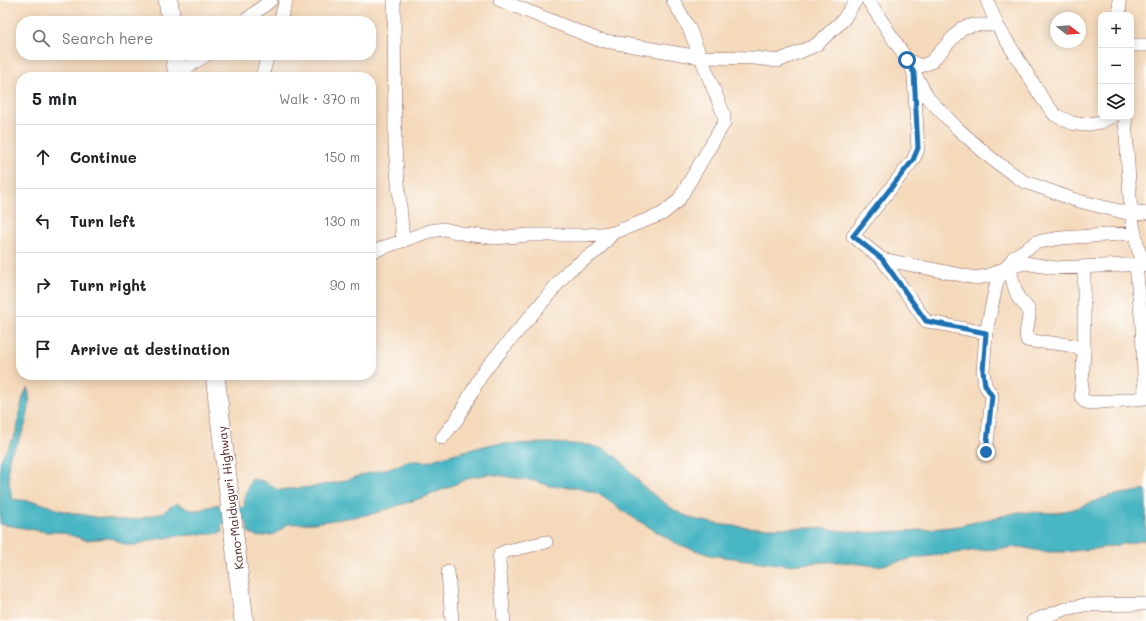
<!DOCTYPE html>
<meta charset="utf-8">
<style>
body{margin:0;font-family:Mali,sans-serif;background:#f2f2f2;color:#202124}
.controls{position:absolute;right:12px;top:12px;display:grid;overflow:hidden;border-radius:8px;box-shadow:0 2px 10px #0003}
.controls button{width:36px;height:36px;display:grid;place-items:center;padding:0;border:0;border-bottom:1px solid #e0e0e0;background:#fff;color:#202124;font:20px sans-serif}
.compass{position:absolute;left:1050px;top:12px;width:36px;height:36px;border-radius:50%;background:#fff;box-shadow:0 2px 10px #0003;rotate:107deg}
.stop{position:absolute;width:12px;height:12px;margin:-9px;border:3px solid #1f6fb2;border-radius:50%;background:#fff}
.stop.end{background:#1f6fb2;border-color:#fff;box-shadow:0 1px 4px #0008}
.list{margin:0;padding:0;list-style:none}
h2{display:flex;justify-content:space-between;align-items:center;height:52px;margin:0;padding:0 16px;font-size:17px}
h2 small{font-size:13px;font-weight:400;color:#757577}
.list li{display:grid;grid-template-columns:26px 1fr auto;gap:12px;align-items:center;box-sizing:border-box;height:64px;padding:0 16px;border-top:1px solid #e0e0e0}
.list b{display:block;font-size:15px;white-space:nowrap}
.list em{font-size:13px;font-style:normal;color:#757577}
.icon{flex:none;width:22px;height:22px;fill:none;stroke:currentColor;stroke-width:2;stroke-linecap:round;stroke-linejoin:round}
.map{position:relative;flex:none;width:1146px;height:621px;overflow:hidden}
.search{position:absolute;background:#fff;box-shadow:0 2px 10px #0003;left:16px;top:16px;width:360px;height:44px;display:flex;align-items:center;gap:10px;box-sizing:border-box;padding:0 14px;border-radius:16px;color:#757577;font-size:15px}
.panel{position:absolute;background:#fff;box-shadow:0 2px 10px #0003;left:16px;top:72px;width:360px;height:308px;border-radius:16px}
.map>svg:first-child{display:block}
</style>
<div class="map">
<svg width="1146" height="621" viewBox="0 0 1146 621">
<rect width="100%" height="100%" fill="#fdfcf7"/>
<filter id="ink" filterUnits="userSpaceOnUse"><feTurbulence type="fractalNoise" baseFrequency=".025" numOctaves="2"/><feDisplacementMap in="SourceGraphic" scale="8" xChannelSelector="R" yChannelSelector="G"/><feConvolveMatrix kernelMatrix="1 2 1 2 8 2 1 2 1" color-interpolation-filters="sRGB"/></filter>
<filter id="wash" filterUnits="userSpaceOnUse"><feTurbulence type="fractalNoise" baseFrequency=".012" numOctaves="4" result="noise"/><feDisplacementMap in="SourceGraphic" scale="16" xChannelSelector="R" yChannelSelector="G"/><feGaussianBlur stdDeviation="0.9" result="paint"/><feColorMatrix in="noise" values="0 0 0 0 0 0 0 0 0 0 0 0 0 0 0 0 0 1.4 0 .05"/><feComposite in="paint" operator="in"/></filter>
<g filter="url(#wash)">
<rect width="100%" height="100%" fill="#f4d9bb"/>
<path fill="#48b6c3" stroke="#496a77" d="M28,387C32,408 26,426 17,444C15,448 11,451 10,455C6,466 10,487 12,499L37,502L63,511L95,517L121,520L138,519L162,513L176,503L191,510H199L219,504L222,533L176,536L152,540L135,545H127L110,538L85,540L61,532H47L0,524V463C3,452 12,443 16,432C21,418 19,400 28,387Z
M551,443L590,445L606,450L620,460L645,488L674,510L693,519L723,525L759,528H816L865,533L923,530L958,526L1019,512L1055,513L1074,509L1109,496L1146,490V540L1095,549L1062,552H1045L1020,547L971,551L916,558L878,566L842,562H823L787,565L761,562L710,555L677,544L629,515L597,493L572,487L550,486L535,481L489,474L472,477L428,496L372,514L315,523L288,524L275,534L258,537L248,532L244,498L251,479L264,481L278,490L311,487L340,482L365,474L394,467L410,460L426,462L445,456L492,444Z"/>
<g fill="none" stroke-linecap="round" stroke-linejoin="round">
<path stroke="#48b6c3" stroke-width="16" d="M199,520L267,511"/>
</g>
</g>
<g filter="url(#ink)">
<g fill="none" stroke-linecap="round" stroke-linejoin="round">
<defs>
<path id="minor" d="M394,0L395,147L403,241
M500,0L599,40L700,57L755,58L778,61L816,45L843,20L856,0
M868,0L907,60L928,98L958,129L992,159L1023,181L1075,200L1131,214L1146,213
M987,0L997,25L1042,98L1055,115L1072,123L1084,125L1101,122L1110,117
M1119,0L1120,15
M245,21L271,0
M280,21L286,0
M1131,45H1146
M907,60L921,66L931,62L962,28L974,25H997
M177,74L206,55
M914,76L918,149L913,160L853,236L882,259L926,321L986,333
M262,77L268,55
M1125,117L1131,214L1138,249L1146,266
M371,252L430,231L444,229L465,234L496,238L529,235H587L613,233L662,214L678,201L724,123V115L689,28L673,0
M882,259L976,278L987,276L1006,268L1025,263L1055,268L1146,264
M1136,265L1142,326L1145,398
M1009,267C1012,276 1014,288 1018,297C1021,303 1028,305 1029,312C1030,323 1024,330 1027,340C1041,344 1077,341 1084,353L1081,396L1084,401L1090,403L1146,398
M1084,353V267
M442,438L457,419L483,372L545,299L568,271L598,250L613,233
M986,452L992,396L985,385L983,371L986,333L997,281L1014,257L1037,242L1061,238L1135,233
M448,572L452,621
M504,621L499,561L500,554L507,551L546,542
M1033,621L1065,609L1084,605L1146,604"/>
<path id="highway" d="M168,0L171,21
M175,55L178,77
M215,375L244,621"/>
</defs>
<use href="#minor" stroke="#86605d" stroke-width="14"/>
<use href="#highway" stroke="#86605d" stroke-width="20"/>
<use href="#minor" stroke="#fff" stroke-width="13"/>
<use href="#highway" stroke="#fff" stroke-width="19"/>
</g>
</g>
<g fill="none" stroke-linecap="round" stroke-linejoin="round" filter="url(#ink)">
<path stroke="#1f6fb2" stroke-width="5" d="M907,60L914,73L918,148L913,160L853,236L882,259L926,321L986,333L983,371L985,385L992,396L986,452"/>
</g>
<g text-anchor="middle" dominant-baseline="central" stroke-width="3" stroke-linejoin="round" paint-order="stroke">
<g font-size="12" fill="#4a1f2b" stroke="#fdfcf7">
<text transform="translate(230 498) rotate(-97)">Kano-Maiduguri Highway</text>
</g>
</g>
</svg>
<div class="controls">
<button>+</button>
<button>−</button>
<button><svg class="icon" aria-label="layers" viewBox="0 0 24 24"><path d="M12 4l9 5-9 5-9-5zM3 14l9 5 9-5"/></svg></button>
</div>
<svg class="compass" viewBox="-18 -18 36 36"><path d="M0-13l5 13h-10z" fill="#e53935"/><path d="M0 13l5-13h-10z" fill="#757577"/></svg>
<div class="stop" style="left:907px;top:60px"></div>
<div class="stop end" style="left:986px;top:452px"></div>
<div class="search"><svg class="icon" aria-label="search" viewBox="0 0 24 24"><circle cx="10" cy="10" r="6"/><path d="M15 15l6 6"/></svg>Search here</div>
<section class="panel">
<h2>5 min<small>Walk · 370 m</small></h2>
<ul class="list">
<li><svg class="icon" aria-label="ahead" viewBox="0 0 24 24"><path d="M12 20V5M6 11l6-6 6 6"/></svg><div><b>Continue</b></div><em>150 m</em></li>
<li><svg class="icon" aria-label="left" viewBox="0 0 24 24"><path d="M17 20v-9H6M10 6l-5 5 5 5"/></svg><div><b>Turn left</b></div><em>130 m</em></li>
<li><svg class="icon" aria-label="right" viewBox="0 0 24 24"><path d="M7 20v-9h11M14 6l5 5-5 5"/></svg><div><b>Turn right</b></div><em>90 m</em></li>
<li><svg class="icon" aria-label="arrive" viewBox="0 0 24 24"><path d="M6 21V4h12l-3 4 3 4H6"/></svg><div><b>Arrive at destination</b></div></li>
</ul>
</section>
</div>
